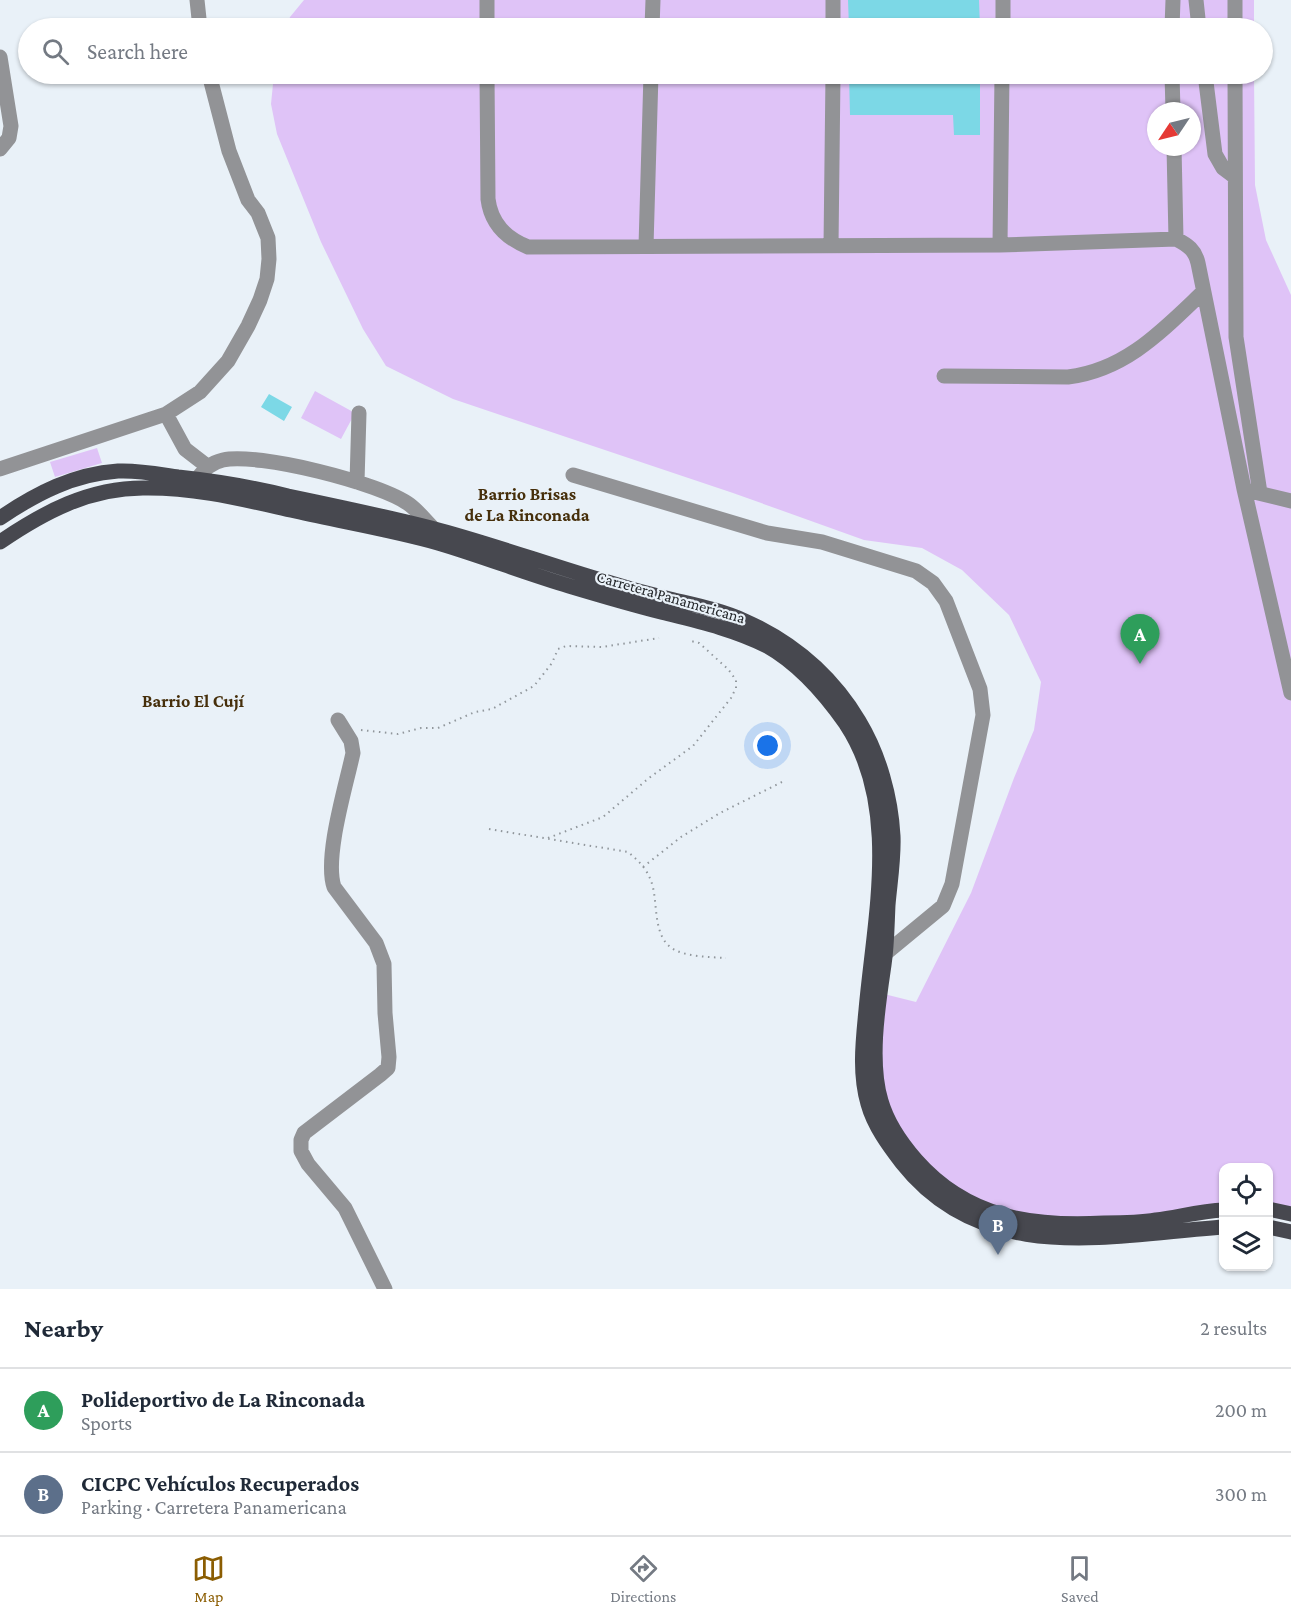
<!DOCTYPE html>
<meta charset="utf-8">
<style>
body{margin:0;font-family:"Crimson Pro",serif;background:#f2f2f3;color:#1f2937}
.controls{position:absolute;right:18px;bottom:18px;display:grid;overflow:hidden;border-radius:12px;box-shadow:0 2px 4px #0004}
.controls button{width:54px;height:54px;display:grid;place-items:center;padding:0;border:0;border-bottom:2px solid #e0e1e3;background:#fff;color:#1f2937;font:30px sans-serif}
.compass{position:absolute;left:1147px;top:102px;width:54px;height:54px;border-radius:50%;background:#fff;box-shadow:0 2px 4px #0004;rotate:235deg}
.you{position:absolute;left:768px;top:746px;width:21px;height:21px;margin:-15px;border:4px solid #fff;border-radius:50%;background:#1a73e8;box-shadow:0 0 0 9px #1a73e833}
.badge{display:grid;place-items:center;width:39px;height:39px;border-radius:50%;background:#8b5d02;color:#fff;font-size:20px;font-weight:700}
.pin{position:absolute;translate:-50% -50px;filter:drop-shadow(0 2px 3px #0008)}
.pin::after{content:'';position:absolute;top:32px;width:21px;height:18px;background:inherit;clip-path:polygon(0 0,100% 0,50% 100%)}
.list{margin:0;padding:0;list-style:none}
h2{display:flex;justify-content:space-between;align-items:center;height:78px;margin:0;padding:0 24px;font-size:26px}
h2 small{font-size:20px;font-weight:400;color:#747a83}
.list li{display:grid;grid-template-columns:39px 1fr auto;gap:18px;align-items:center;box-sizing:border-box;height:84px;padding:0 24px;border-top:2px solid #e0e1e3}
.list b{display:block;font-size:22px;white-space:nowrap}
.list p{margin:0;font-size:20px;white-space:nowrap;color:#747a83}
.list em{font-size:20px;font-style:normal;color:#747a83}
.icon{flex:none;width:33px;height:33px;fill:none;stroke:currentColor;stroke-width:2;stroke-linecap:round;stroke-linejoin:round}
.map{position:relative;flex:none;width:1291px;height:1289px;overflow:hidden}
.search{position:absolute;background:#fff;box-shadow:0 2px 4px #0004;left:18px;right:18px;top:18px;height:66px;display:flex;align-items:center;gap:15px;box-sizing:border-box;padding:0 21px;border-radius:33px;color:#747a83;font-size:22px}
.sheet{height:246px;background:#fff}
nav{display:flex;justify-content:space-around;align-items:center;box-sizing:border-box;height:84px;border-top:2px solid #e0e1e3;background:#fff;font-size:16px;color:#747a83}
nav a{display:grid;justify-items:center;gap:3px}
nav .on{color:#8b5d02}
.map>svg:first-child{display:block}
</style>
<div class="map">
<svg width="1291" height="1289" viewBox="0 0 1291 1289">
<rect width="100%" height="100%" fill="#e9f1f8"/>
<path fill="#dfc3f7" fill-rule="evenodd" d="M304,0H1254V28H286L290,17Z
M274,74H1254L1255,185L1266,240L1291,295V1214L1269,1209L1268,1168H1224L1223,1210L1071,1225L985,1211L924,1169L881,1103L880,993L916,1002L971,893L1014,778L1034,730L1041,682L1009,615L962,570L922,548L864,540L733,493L453,399L386,366L363,329L321,242L277,134L271,104ZM1156,111H1192V147H1156Z
M315,391L355,413L341,439L301,418Z
M97,448L102,463L55,477L50,462Z"/>
<path fill="#7cd8e6" d="M848,0H979L980,28H961V26L849,28Z
M849,74H980V135H954L953,115H850Z
M269,394L292,407L284,421L261,407Z"/>
<g fill="none" stroke-linecap="round" stroke-linejoin="round">
<path stroke="#91979c" stroke-width="2" stroke-dasharray="1.5 4.5" stroke-linecap="butt" d="M361,730L398,734L421,728H438L475,712L492,709L534,686L552,663L558,649L566,646L602,647L659,638
M489,829L628,852C638,860 647,869 651,881C659,901 651,938 675,950C689,957 710,957 726,958
M548,838L603,817L649,778L693,746L731,698L736,688V680L728,669L699,643L691,641
M643,867L681,837L720,813L782,782"/>
<path stroke="#929396" stroke-width="15" d="M197,0L200,28
M487,0V28
M1196,0L1199,28
M1235,0V28
M652,28L653,0
M833,28V0
M1003,28V0
M1172,28L1173,0
M0,57L11,126L9,138L0,149
M487,74L488,199C491,224 506,238 528,247L1000,245L1176,239
M1172,74L1173,111
M1205,74L1215,154L1223,168L1235,177
M1235,74L1236,337L1260,493
M1174,147L1176,239C1188,245 1195,250 1198,263L1244,489L1291,693
M1000,245L1002,74
M646,246L651,74
M831,246L833,74
M944,376L1068,377C1126,370 1163,330 1203,292
M166,414L185,449L207,466
M0,469L166,414L200,392L228,361L248,326L260,300L267,279L269,259L268,238L258,213L248,200L229,151L209,74
M573,475L767,533L822,542L916,571L933,583L946,601L980,689L983,715L952,884L943,906L886,953
M197,479C205,469 210,463 223,460C257,452 381,483 410,505C418,511 426,521 433,528
M357,482L359,413
M1250,491L1291,501
M338,720L351,741L353,753C346,786 324,857 334,887L376,943L384,964L385,1013L389,1057L388,1068L380,1075L304,1133L301,1140V1151L308,1164L345,1208L385,1289"/>
<path stroke="#47484f" stroke-width="15" d="M0,518C37,493 74,474 118,471C139,470 158,474 178,477C215,481 252,487 288,496C336,506 384,516 431,528C489,543 546,564 604,581C626,588 648,594 670,599C695,605 721,610 745,621C792,642 832,676 859,721C879,754 891,797 893,836C894,858 890,882 888,905C887,925 887,945 884,965C878,1006 869,1061 881,1101C887,1122 902,1144 916,1160C967,1218 1032,1227 1104,1223C1121,1223 1139,1223 1156,1220C1179,1217 1200,1211 1224,1210
M0,542C44,512 89,488 143,488C195,487 245,500 295,511C343,522 392,530 438,543C482,556 525,573 569,586C599,595 630,604 661,612C697,621 733,629 767,646C799,664 825,694 846,724C901,807 874,918 866,1010C863,1041 859,1073 868,1104C874,1126 889,1146 902,1163C984,1267 1110,1235 1224,1227
M1268,1209L1291,1214
M1268,1227L1291,1232"/>
</g>
<g text-anchor="middle" dominant-baseline="central" stroke-width="4.5" stroke-linejoin="round" paint-order="stroke">
<g font-size="16" fill="#24272a" stroke="#e9f1f8">
<text transform="translate(671 597) rotate(16)">Carretera Panamericana</text>
</g>
<g font-size="18" font-weight="bold" fill="#462f0b" stroke="#e9f1f8">
<text x="527" y="494">Barrio Brisas<tspan x="527" dy="21">de La Rinconada</tspan></text>
<text x="193" y="701">Barrio El Cují</text>
</g>
</g>
</svg>
<div class="controls">
<button><svg class="icon" aria-label="locate" viewBox="0 0 24 24"><circle cx="12" cy="12" r="6"/><path d="M12 2v4M12 18v4M2 12h4M18 12h4"/></svg></button>
<button><svg class="icon" aria-label="layers" viewBox="0 0 24 24"><path d="M12 4l9 5-9 5-9-5zM3 14l9 5 9-5"/></svg></button>
</div>
<svg class="compass" viewBox="-18 -18 36 36"><path d="M0-13l5 13h-10z" fill="#e53935"/><path d="M0 13l5-13h-10z" fill="#747a83"/></svg>
<div class="you"></div>
<div class="pin badge" style="left:1140px;top:664px;background:#2e9e5b">A</div>
<div class="pin badge" style="left:998px;top:1255px;background:#5c6f8a">B</div>
<div class="search"><svg class="icon" aria-label="search" viewBox="0 0 24 24"><circle cx="10" cy="10" r="6"/><path d="M15 15l6 6"/></svg>Search here</div>
</div>
<section class="sheet">
<h2>Nearby<small>2 results</small></h2>
<ul class="list">
<li><span class="badge" style="background:#2e9e5b">A</span><div><b>Polideportivo de La Rinconada</b><p>Sports</p></div><em>200 m</em></li>
<li><span class="badge" style="background:#5c6f8a">B</span><div><b>CICPC Vehículos Recuperados</b><p>Parking · Carretera Panamericana</p></div><em>300 m</em></li>
</ul>
</section>
<nav>
<a class="on"><svg class="icon" aria-label="map" viewBox="0 0 24 24"><path d="M3 6l6-2 6 2 6-2v14l-6 2-6-2-6 2zM9 4v14M15 6v14"/></svg>Map</a>
<a><svg class="icon" aria-label="directions" viewBox="0 0 24 24"><path d="M12 3l9 9-9 9-9-9zM9 14v-3h6M13 9l2 2-2 2"/></svg>Directions</a>
<a><svg class="icon" aria-label="saved" viewBox="0 0 24 24"><path d="M7 4h10v16l-5-4-5 4z"/></svg>Saved</a>
</nav>
